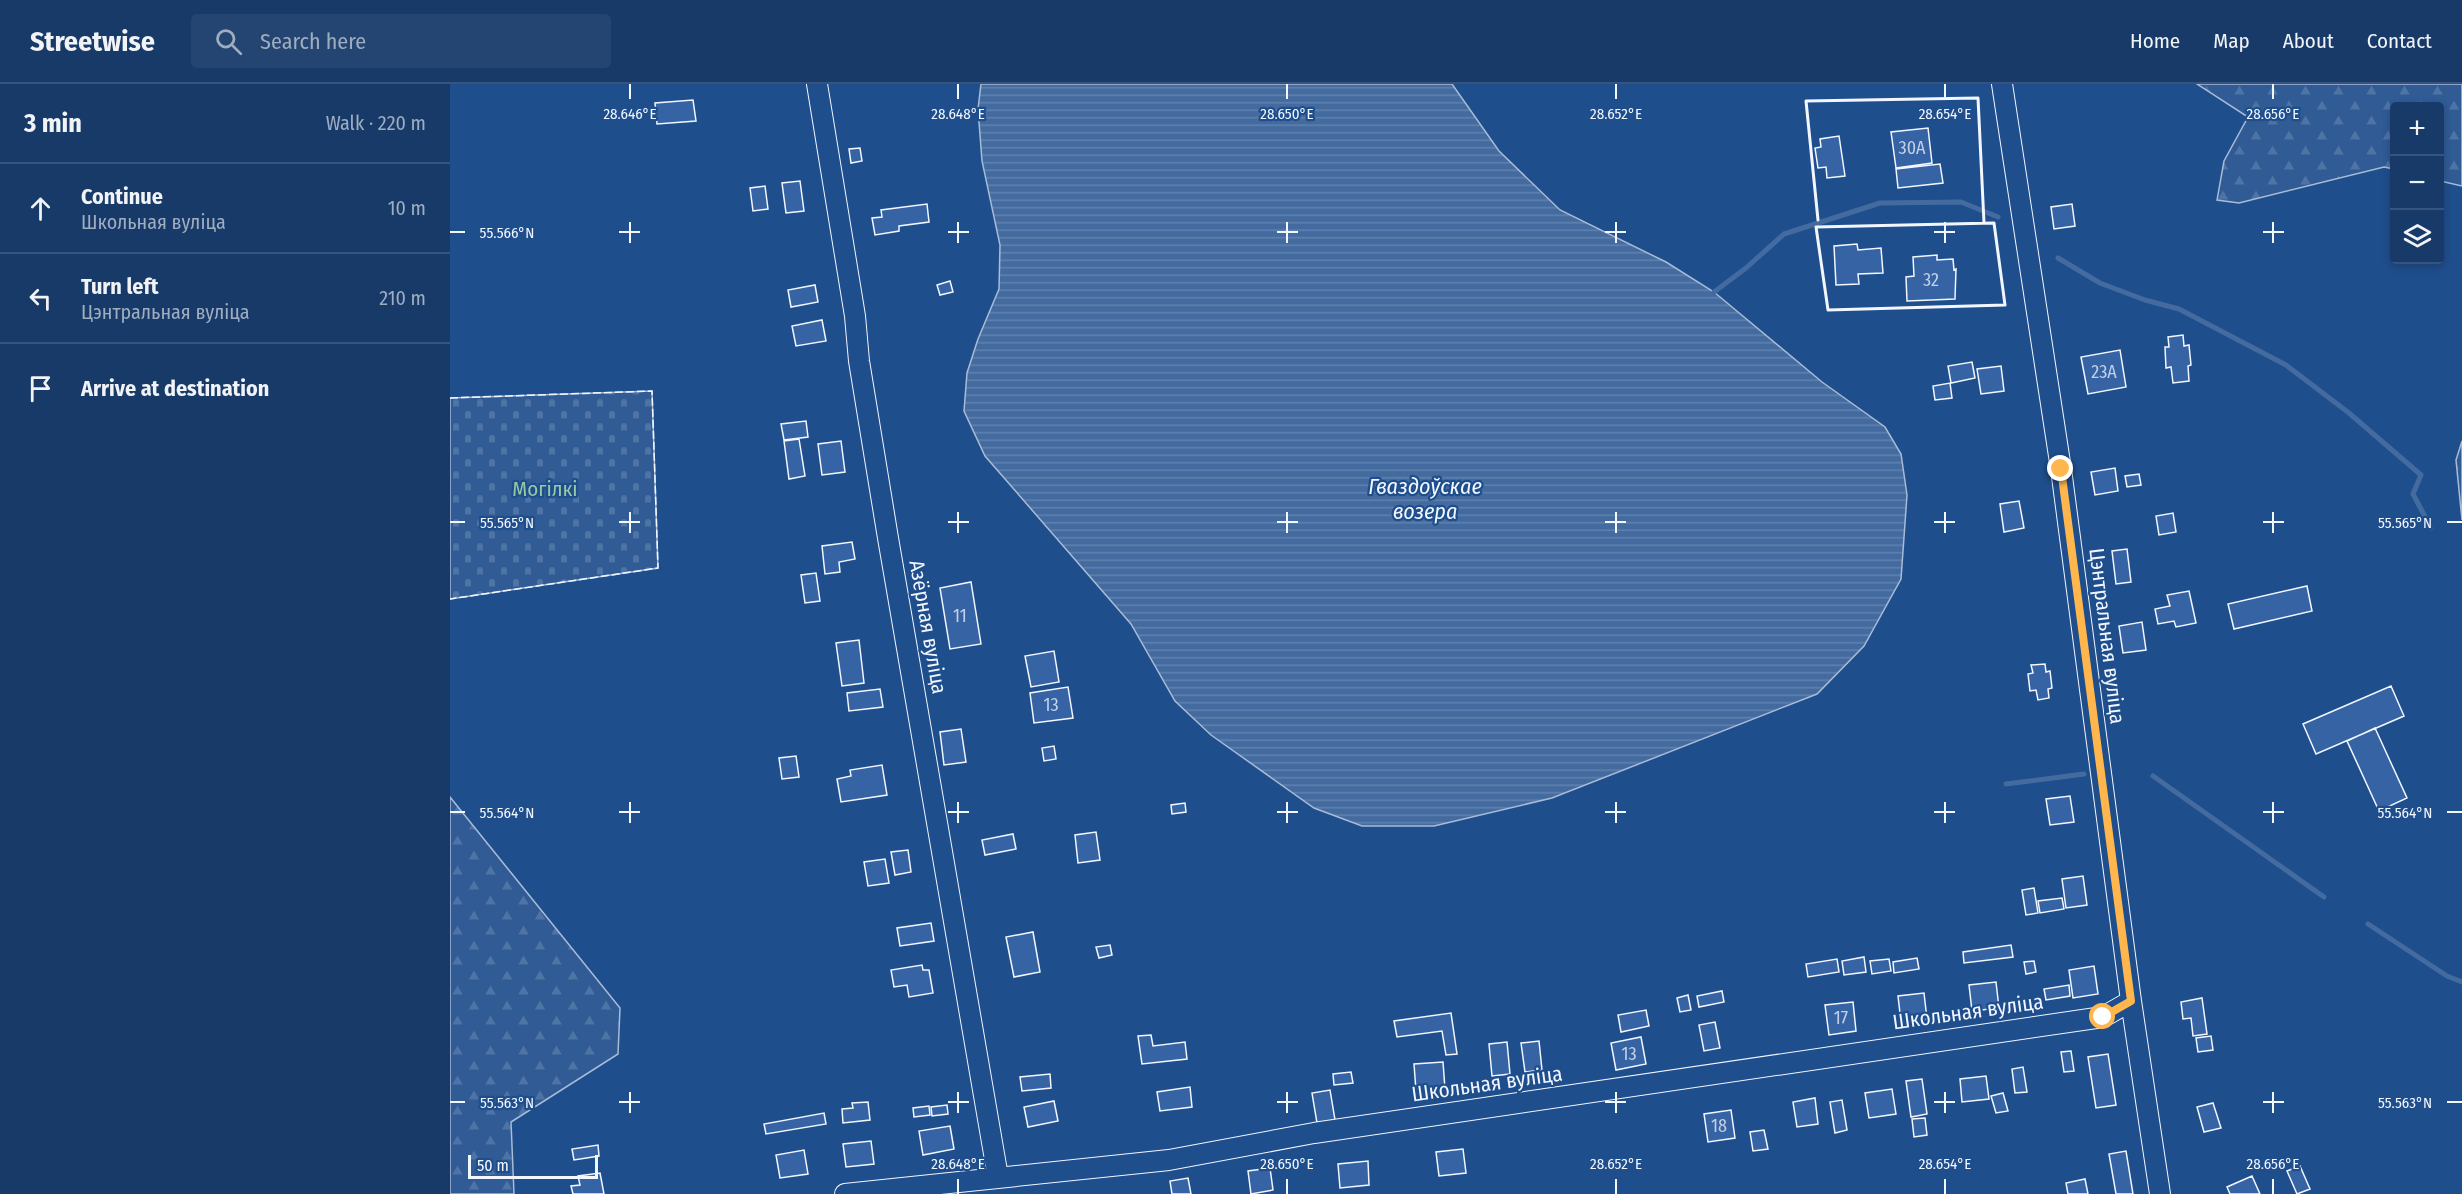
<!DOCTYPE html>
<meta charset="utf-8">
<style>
body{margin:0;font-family:"Fira Sans Condensed",sans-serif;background:#244571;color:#f1f3f6}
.controls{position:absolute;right:18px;top:18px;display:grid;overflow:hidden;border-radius:6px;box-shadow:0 3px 9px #0003}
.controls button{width:54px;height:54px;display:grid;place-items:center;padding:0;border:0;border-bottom:2px solid #36547d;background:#173a69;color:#f1f3f6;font:30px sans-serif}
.scale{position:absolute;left:18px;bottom:15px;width:130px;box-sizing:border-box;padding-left:6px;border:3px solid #f2f6ff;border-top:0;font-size:16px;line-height:21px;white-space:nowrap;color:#f2f6ff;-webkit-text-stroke:4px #1f4e8c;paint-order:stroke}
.stop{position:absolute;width:18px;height:18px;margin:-14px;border:4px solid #ffb74d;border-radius:50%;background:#fff}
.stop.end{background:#ffb74d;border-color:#fff;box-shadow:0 2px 6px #0008}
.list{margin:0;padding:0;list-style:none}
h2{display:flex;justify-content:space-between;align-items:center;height:78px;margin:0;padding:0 24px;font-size:26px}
h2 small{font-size:20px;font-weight:400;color:#9eadc0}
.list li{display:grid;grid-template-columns:39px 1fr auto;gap:18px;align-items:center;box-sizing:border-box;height:90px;padding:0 24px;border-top:2px solid #36547d}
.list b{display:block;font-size:22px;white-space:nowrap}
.list p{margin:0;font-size:20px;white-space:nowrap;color:#9eadc0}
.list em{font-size:20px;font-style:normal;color:#9eadc0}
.icon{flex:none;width:33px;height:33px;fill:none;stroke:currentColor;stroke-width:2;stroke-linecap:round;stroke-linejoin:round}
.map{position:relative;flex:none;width:2012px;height:1110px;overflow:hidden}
header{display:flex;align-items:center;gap:36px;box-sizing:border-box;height:84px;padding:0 30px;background:#173a69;border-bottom:2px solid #36547d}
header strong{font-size:28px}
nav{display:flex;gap:33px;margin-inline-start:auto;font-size:21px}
.search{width:420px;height:54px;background:#244571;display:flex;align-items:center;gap:15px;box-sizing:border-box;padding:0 21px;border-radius:6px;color:#9eadc0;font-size:22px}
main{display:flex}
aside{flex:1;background:#173a69}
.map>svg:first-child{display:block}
</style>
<header>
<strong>Streetwise</strong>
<div class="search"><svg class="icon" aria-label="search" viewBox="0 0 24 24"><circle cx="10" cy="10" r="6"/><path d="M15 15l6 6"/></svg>Search here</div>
<nav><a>Home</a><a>Map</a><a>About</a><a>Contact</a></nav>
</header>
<main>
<aside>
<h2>3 min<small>Walk · 220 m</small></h2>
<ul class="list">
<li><svg class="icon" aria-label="ahead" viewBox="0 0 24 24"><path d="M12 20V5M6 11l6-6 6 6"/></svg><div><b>Continue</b><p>Школьная вуліца</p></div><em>10 m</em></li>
<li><svg class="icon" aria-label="left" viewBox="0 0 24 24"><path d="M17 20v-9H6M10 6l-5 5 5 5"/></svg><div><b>Turn left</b><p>Цэнтральная вуліца</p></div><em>210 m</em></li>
<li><svg class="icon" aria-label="arrive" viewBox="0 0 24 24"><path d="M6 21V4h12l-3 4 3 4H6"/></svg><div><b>Arrive at destination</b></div></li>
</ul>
</aside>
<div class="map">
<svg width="2012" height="1110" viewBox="0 0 2012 1110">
<defs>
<pattern id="forest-firs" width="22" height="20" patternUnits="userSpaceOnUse" patternTransform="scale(1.5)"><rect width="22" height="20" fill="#305b95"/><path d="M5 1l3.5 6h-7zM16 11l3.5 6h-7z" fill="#4e73a5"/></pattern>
<pattern id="cemetery-stones" width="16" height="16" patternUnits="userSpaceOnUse" patternTransform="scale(1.5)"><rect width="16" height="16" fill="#305b95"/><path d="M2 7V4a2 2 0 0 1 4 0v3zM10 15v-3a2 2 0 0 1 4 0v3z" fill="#4e73a5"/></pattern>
<pattern id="water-rules" width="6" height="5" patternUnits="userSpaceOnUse" patternTransform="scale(1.5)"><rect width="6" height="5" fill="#446ba0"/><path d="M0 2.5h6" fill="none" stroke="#5f81ae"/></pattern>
</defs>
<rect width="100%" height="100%" fill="#1f4e8c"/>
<path fill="url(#forest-firs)" stroke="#a8bbd7" stroke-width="1.5" d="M1747,0H2012V102L1990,97V22H1944V85L1934,83L1789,119L1767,116L1774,77L1798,33Z
M2012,357V436L2006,376Z
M0,713L170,924L168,970L61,1038L64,1110H0Z"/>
<path fill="url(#cemetery-stones)" stroke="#a8bbd7" stroke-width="1.5" d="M202,307L208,484L0,515V314Z"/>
<path fill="url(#water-rules)" stroke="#a8bbd7" stroke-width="1.5" d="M531,0H1002L1049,67L1110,126L1216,178L1264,208L1372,298L1435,343L1451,370L1457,411L1451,495L1414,562L1367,610L1102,714L984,742H912L864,724L761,651L725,617L681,540L535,372L514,327L517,289L528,255L549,205L550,161L532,77L528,25Z"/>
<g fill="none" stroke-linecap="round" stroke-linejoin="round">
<path stroke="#446ba0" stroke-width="5" d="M1608,174L1650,199L1695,216L1729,225L1836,281L1899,329L1971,391L1963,410L1981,444
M1264,208L1296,184L1334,150L1430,119L1511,118L1548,133
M1703,692L1874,813
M1556,700L1634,690
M1918,840L1997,892L2012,898"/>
</g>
<path fill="#3563a3" stroke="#f2f6ff" stroke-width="1.5" d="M243,16L246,37L207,40L205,19Z
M1478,44L1482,79L1446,84L1441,48Z
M1389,52L1395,92L1377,94L1376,83L1368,84L1365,64L1371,63L1370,55Z
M410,64L412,77L401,79L399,65Z
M1490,80L1493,99L1448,104L1446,85Z
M350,97L354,127L336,129L332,99Z
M315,102L318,125L303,127L300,104Z
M477,120L479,138L449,142V147L425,151L422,134L432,133L431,126Z
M1622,120L1625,142L1604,145L1601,123Z
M1407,160L1408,166L1431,164L1433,189L1408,190L1409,200L1386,201L1384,162Z
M1487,171V176L1503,175L1504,186L1506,185L1505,215L1457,217L1456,193L1464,192L1463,173Z
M500,197L503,208L490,211L487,201Z
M365,201L368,218L341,223L338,206Z
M372,236L376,257L346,262L342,242Z
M1733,251L1734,262L1739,261L1741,281L1738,282L1739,297L1723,299L1721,283L1716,284L1715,263H1719L1718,253Z
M1670,266L1676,303L1638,310L1631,273Z
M1522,278L1525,294L1501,299L1498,282Z
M1551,282L1554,307L1531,310L1527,285Z
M1500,299L1502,314L1485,316L1483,302Z
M356,337L358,353L334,356L331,340Z
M349,355L355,392L339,395L334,357Z
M391,357L395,388L372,391L368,360Z
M1665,384L1668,407L1645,411L1641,388Z
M1689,390L1691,401L1677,403L1675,392Z
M1569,417L1574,444L1554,448L1550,420Z
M1723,429L1726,448L1709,451L1706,432Z
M402,458L405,475L389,478L390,488L375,490L372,462Z
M1677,465L1681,498L1666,500L1662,467Z
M366,489L370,517L355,519L351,491Z
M521,498L531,560L500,565L490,504Z
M1857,502L1862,527L1784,545L1778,520Z
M1739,507L1746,539L1726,543L1724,537L1708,540L1705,525L1720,522L1717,511Z
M1692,538L1696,566L1673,569L1669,542Z
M409,556L414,599L392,602L386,559Z
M604,567L609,598L581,603L575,572Z
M1595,580L1596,588L1600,587L1602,604L1598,605L1599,614L1588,616L1586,606L1580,607L1578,590L1583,589L1581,581Z
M1941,602L1954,632L1866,670L1853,640Z
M618,603L623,634L584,639L580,609Z
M430,605L433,623L399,627L397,609Z
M1925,644L1957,714L1929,727L1897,657Z
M511,645L516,678L494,681L490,648Z
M604,662L606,675L594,677L592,664Z
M346,672L349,693L332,695L329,674Z
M432,681L437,711L391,718L387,695L401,692L400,686Z
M1620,712L1624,738L1600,741L1596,715Z
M735,719L736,728L722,730L721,721Z
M646,748L650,776L628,779L625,751Z
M563,750L566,765L535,771L532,756Z
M458,766L461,788L445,791L441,768Z
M435,775L439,799L418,802L414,778Z
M1633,792L1637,821L1616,824L1612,795Z
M1584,804L1588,829L1576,831L1572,806Z
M1612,814L1614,825L1590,829L1588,817Z
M481,839L484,857L450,862L447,844Z
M583,848L590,888L564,893L556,853Z
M660,861L662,871L649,874L646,863Z
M1561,861L1563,873L1514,879L1513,868Z
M1414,873L1416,888L1394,891L1392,877Z
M1467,874L1469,885L1444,889L1443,878Z
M1387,875L1389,888L1358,893L1356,880Z
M1439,875L1441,887L1422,890L1420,877Z
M1584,877L1586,888L1576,890L1574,878Z
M472,881L473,886H479L483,909L459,913L457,901L444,903L441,886Z
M1644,882L1648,910L1623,914L1619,886Z
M1546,898L1549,924L1522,927L1519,901Z
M1619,901L1620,912L1596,916L1594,905Z
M1272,907L1274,918L1249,923L1247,912Z
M1474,909L1477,935L1451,938L1448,912Z
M1238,911L1241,926L1230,928L1227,914Z
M1752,914L1757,950L1743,952L1741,934L1733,935L1731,918Z
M1403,918L1406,947L1379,951L1375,921Z
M1196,926L1199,942L1171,948L1168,931Z
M1001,929L1007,970L996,971L992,947L947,953L944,937Z
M1265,938L1270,964L1254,967L1249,941Z
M701,951L703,962L735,958L737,975L692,980L688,952Z
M1761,952L1763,966L1748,968L1746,954Z
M1191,953L1196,980L1166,986L1161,959Z
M1089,957L1092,986L1075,988L1071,959Z
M1057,958L1060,990L1042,992L1039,960Z
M1621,967L1624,987L1614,988L1611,968Z
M1658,970L1666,1021L1646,1024L1638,973Z
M993,978L995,1005L966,1007L964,980Z
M1573,983L1577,1008L1565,1009L1562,985Z
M901,988L903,999L884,1001L883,990Z
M600,990L601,1004L572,1007L570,993Z
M1536,992L1539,1015L1512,1018L1510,995Z
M1472,995L1477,1030L1461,1033L1456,997Z
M740,1003L742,1023L710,1027L707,1008Z
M1442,1005L1446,1030L1419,1034L1415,1009Z
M880,1006L885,1036L867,1039L862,1009Z
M1553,1009L1558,1027L1546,1029L1541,1012Z
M1365,1014L1368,1040L1347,1043L1343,1018Z
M1392,1016L1397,1046L1385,1049L1380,1018Z
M604,1017L608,1037L578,1043L574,1023Z
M418,1018L420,1036L393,1039L392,1025L403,1024L402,1019Z
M1763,1019L1771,1044L1754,1048L1747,1023Z
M497,1021L498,1030L482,1032L481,1023Z
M479,1022L480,1031L464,1033L463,1024Z
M1281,1026L1285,1054L1258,1058L1254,1030Z
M374,1029L376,1040L316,1050L314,1040Z
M1475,1034L1477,1051L1464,1053L1462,1035Z
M500,1042L504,1065L473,1071L469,1047Z
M1314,1046L1318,1065L1303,1067L1300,1048Z
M421,1057L424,1080L396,1083L393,1060Z
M148,1061L149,1072L124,1076L122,1065Z
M1013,1065L1016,1089L989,1092L986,1068Z
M354,1066L358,1090L330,1094L326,1071Z
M1676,1067L1683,1110H1666L1659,1070Z
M918,1077L919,1101L890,1104L888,1080Z
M1850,1082L1860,1105L1847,1110L1837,1087Z
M820,1084L823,1106L801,1110L798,1087Z
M150,1089L154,1110H123L121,1102L130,1101L128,1092Z
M1802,1092L1810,1110H1780L1777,1103Z
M738,1094L741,1110H722L720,1097Z
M1635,1095L1638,1110H1618L1616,1099Z"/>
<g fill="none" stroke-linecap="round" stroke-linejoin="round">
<defs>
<path id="minor" d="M367,0L405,232L409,277L438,454L548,1093
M1552,0L1611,385L1681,917L1710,1110
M395,1110L719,1076L864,1049L1653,933L1681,917"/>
</defs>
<use href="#minor" stroke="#f2f6ff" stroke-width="22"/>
<use href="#minor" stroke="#1f4e8c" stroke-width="20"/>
<path stroke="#f2f6ff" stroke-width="1.5" stroke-dasharray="8 3" stroke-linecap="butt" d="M0,314L202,307L208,484L0,515"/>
<path stroke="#f2f6ff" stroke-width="3" d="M1368,136L1356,17L1528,14L1534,139
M1544,139L1555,221L1378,226L1366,143Z"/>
</g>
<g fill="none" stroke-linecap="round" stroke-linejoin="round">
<path stroke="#ffb74d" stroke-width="8" d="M1611,385L1681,917L1653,933"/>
</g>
<path fill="none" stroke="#f2f6ff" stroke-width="2" d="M180,0V15M508,0V15M837,0V15M1166,0V15M1495,0V15M1823,0V15M180,138V159M508,138V159M837,138V159M1166,138V159M1495,138V159M1823,138V159M0,148H15M169,148H190M498,148H519M827,148H848M1155,148H1176M1484,148H1505M1813,148H1834M180,428V449M508,428V449M837,428V449M1166,428V449M1495,428V449M1823,428V449M0,438H15M169,438H190M498,438H519M827,438H848M1155,438H1176M1484,438H1505M1813,438H1834M1997,438H2012M180,718V739M508,718V739M837,718V739M1166,718V739M1495,718V739M1823,718V739M0,728H15M169,728H190M498,728H519M827,728H848M1155,728H1176M1484,728H1505M1813,728H1834M1997,728H2012M180,1008V1029M508,1008V1029M837,1008V1029M1166,1008V1029M1495,1008V1029M1823,1008V1029M0,1018H15M169,1018H190M498,1018H519M827,1018H848M1155,1018H1176M1484,1018H1505M1813,1018H1834M1997,1018H2012M508,1095V1110M837,1095V1110M1166,1095V1110M1495,1095V1110M1823,1095V1110"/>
<g text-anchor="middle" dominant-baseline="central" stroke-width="4.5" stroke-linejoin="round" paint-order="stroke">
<g font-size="18" fill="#c3d1e8">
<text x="1462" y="64">30А</text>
<text x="1481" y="196">32</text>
<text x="1654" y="288">23А</text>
<text x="510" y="532">11</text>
<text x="601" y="621">13</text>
<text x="1391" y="934">17</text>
<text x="1179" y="970">13</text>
<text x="1269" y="1042">18</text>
</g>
<g font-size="21" fill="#97c8a6" stroke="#1f4e8c">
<text x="95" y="405">Могілкі</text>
</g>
<g font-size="21" fill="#f2f6ff" stroke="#1f4e8c">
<text transform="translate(478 543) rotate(80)">Азёрная вуліца</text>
<text transform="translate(1657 552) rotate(83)">Цэнтральная вуліца</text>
<text transform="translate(1518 928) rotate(-8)">Школьная вуліца</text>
<text transform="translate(1037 1000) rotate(-8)">Школьная вуліца</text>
</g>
<g font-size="22" font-style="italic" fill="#f2f6ff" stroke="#1f4e8c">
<text x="975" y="402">Гваздоўскае<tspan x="975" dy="25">возера</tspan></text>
</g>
</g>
<g font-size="15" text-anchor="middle" fill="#f2f6ff" stroke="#1f4e8c" stroke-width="4.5" stroke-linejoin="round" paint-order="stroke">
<text x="180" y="35">28.646°E</text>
<text x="508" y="35">28.648°E</text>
<text x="837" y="35">28.650°E</text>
<text x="1166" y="35">28.652°E</text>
<text x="1495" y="35">28.654°E</text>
<text x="1823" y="35">28.656°E</text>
<text x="57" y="154">55.566°N</text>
<text x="57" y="444">55.565°N</text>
<text x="1955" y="444">55.565°N</text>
<text x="57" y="734">55.564°N</text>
<text x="1955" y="734">55.564°N</text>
<text x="57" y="1024">55.563°N</text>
<text x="1955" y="1024">55.563°N</text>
<text x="508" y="1085">28.648°E</text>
<text x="837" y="1085">28.650°E</text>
<text x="1166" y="1085">28.652°E</text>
<text x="1495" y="1085">28.654°E</text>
<text x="1823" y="1085">28.656°E</text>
</g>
</svg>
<div class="controls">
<button>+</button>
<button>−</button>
<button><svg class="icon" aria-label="layers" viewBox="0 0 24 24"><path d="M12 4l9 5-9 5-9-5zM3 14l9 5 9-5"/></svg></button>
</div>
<div class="scale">50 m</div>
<div class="stop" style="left:1653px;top:933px"></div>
<div class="stop end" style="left:1611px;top:385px"></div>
</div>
</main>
